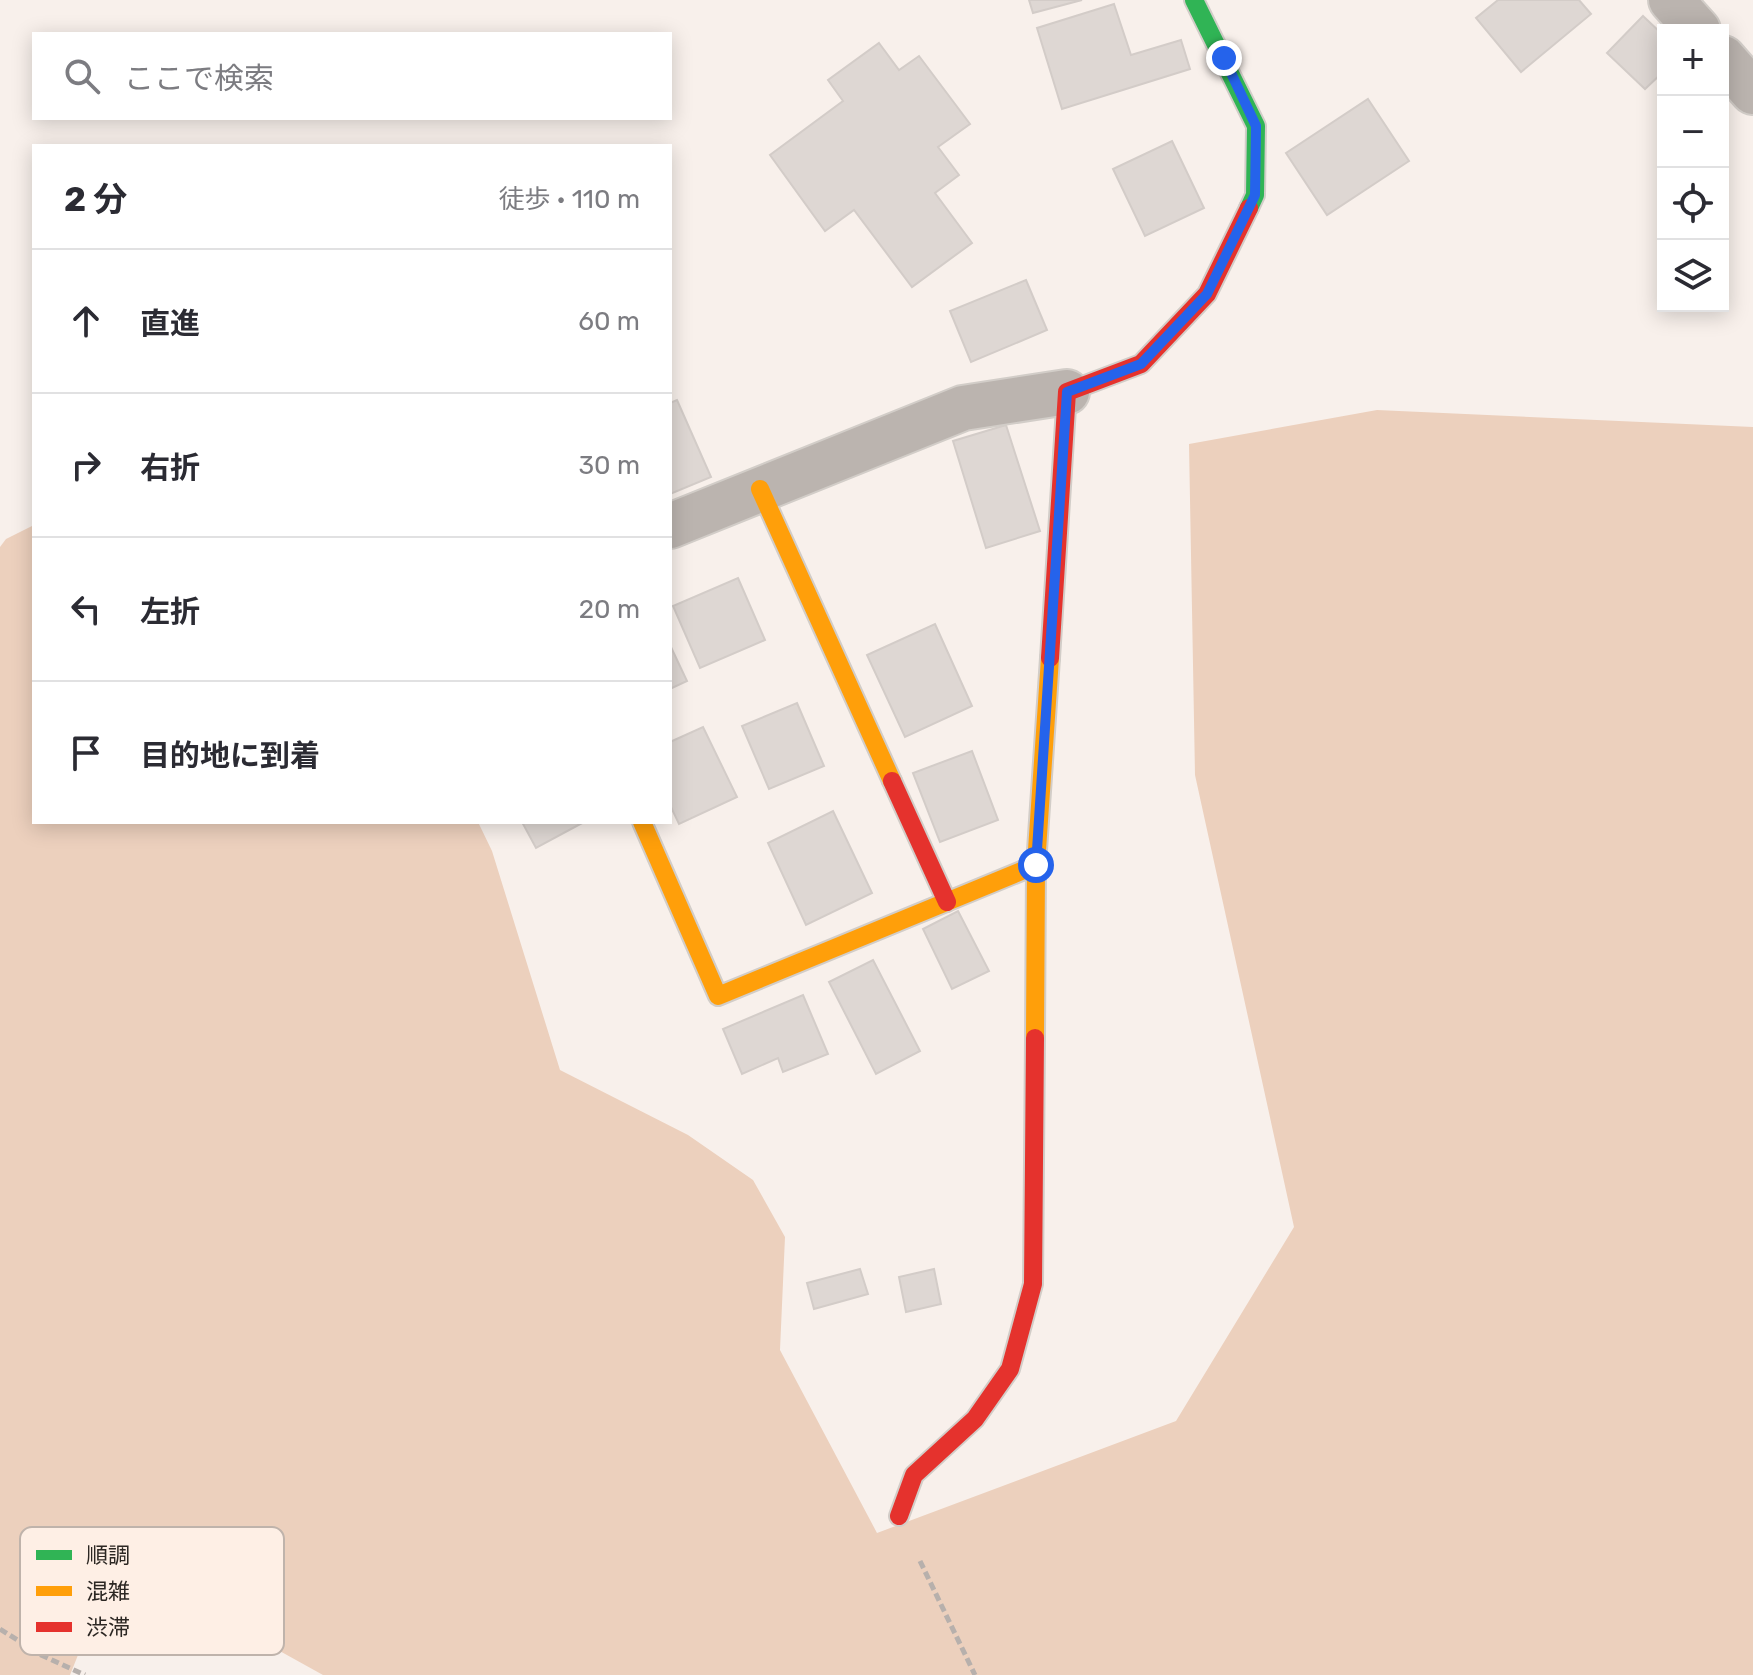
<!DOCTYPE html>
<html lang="ja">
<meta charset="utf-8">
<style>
body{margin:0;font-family:Rubik,"Noto Sans JP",sans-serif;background:#f2f2f3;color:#2b2b33}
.controls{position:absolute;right:24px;top:24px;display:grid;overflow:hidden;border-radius:0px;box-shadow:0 4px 20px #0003}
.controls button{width:72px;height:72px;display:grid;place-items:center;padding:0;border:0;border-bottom:2px solid #e1e1e2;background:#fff;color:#2b2b33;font:40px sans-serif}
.stop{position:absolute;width:24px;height:24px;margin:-18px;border:6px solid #2563eb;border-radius:50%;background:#fff}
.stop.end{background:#2563eb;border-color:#fff;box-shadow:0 2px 8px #0008}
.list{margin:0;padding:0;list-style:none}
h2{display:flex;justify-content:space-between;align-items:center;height:104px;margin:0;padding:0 32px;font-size:34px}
h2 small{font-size:26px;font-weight:400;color:#7c7c81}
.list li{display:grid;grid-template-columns:52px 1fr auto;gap:24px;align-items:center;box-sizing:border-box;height:144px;padding:0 32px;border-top:2px solid #e1e1e2}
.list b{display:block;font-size:30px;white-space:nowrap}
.list em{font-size:26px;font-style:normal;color:#7c7c81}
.icon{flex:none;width:44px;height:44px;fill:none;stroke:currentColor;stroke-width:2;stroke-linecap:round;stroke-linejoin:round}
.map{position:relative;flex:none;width:1753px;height:1675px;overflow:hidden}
.search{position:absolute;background:#fff;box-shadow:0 4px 20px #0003;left:32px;top:32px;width:640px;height:88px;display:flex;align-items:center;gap:20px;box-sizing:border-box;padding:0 28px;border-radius:0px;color:#7c7c81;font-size:30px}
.panel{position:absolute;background:#fff;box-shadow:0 4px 20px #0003;left:32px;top:144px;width:640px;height:680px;border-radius:0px}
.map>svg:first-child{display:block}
</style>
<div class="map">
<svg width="1753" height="1675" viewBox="0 0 1753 1675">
<rect width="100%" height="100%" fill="#f8f0eb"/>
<path fill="#ecd0bd" d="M1377,410L1753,427V1675H323L116,1560L70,1675H0V547L6,539L34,525V822H478L492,851L560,1070L688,1135L753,1180L785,1237L780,1350L877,1533L1176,1421L1294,1227L1195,775L1189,444Z"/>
<path fill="#ded7d3" stroke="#d3ccc8" stroke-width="2" d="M1029,0H1082L1033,13Z
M1498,0H1579L1591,14L1521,72L1476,18Z
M1114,4L1131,55L1181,40L1190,69L1062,109L1037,28Z
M1643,16L1663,35V72L1645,89L1607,53Z
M879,43L899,70L919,56L970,124L938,147L959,175L935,193L972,243L912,287L854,210L825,231L770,155L843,101L828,80Z
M1368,99L1409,161L1327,215L1286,153Z
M1172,141L1204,208L1145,236L1113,169Z
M1026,280L1047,330L971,362L950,311Z
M677,400L711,477L670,494V403Z
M1006,425L1040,531L986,548L953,441Z
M738,578L765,640L700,668L673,606Z
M935,624L972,706L905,737L867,655Z
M670,645L687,681L670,689Z
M797,703L824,766L769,789L742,726Z
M703,727L737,797L679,824L670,805V742Z
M972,751L998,820L940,842L913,773Z
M833,811L872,893L806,925L768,843Z
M522,822H584L536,848Z
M958,911L989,971L952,989L923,929Z
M873,960L920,1051L876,1074L829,982Z
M803,995L828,1054L783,1072L778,1058L742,1074L723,1029Z
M860,1269L868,1294L814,1309L807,1283Z
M934,1269L941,1304L906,1312L899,1277Z"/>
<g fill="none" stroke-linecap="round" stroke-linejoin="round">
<defs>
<path id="street" d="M1671,0L1698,30
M1723,58L1753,92
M670,526L963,408L1067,392"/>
<path id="fast" d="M1194,0L1256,126L1255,195L1249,208"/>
<path id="slow" d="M760,489L892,781
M642,822L718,996L1036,865
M1035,1038L1036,865L1050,658"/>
<path id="jam" d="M1050,658L1067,392L1141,364L1207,294L1249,208
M892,781L947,902
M899,1516L914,1475L975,1419L1010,1369L1033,1284L1035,1038"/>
</defs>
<use href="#street" stroke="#d2cdc8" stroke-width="48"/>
<use href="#fast" stroke="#d2cdc8" stroke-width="22"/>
<use href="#slow" stroke="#d2cdc8" stroke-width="22"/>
<use href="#jam" stroke="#d2cdc8" stroke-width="22"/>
<path stroke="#b7b0ac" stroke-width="5" stroke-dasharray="8 4" stroke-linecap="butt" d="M920,1561L975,1675
M0,1629L41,1655L85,1675"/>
<use href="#street" stroke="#bbb4af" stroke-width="44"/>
<use href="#fast" stroke="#30b455" stroke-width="18"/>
<use href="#slow" stroke="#ff9f0a" stroke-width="18"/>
<use href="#jam" stroke="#e5322d" stroke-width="18"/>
</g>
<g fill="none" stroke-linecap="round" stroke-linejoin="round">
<path stroke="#2563eb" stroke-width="10" d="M1036,865L1067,392L1141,364L1207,294L1255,195L1256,126L1224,58"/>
</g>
<rect x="20" y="1527" width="264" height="128" rx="12" fill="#feefe5" stroke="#bfb3ab" stroke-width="2"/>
<rect x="36" y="1550" width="36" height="10" fill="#30b455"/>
<rect x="36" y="1586" width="36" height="10" fill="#ff9f0a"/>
<rect x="36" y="1622" width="36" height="10" fill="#e5322d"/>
<g font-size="22" fill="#2c2723">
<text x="86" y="1563">順調</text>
<text x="86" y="1599">混雑</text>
<text x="86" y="1635">渋滞</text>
</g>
</svg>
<div class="controls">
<button>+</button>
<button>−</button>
<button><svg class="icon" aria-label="locate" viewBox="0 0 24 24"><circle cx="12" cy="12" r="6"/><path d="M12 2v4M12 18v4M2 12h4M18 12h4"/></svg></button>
<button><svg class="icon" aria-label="layers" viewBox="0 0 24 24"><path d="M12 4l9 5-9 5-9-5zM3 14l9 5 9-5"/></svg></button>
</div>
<div class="stop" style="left:1036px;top:865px"></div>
<div class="stop end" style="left:1224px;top:58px"></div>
<div class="search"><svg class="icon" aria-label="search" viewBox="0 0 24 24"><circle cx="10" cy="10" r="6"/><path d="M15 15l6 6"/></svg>ここで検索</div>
<section class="panel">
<h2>2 分<small>徒歩 · 110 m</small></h2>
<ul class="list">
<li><svg class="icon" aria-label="ahead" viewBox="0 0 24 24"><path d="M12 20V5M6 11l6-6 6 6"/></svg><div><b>直進</b></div><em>60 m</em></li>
<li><svg class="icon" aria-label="right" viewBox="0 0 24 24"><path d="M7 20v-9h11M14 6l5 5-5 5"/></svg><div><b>右折</b></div><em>30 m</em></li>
<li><svg class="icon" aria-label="left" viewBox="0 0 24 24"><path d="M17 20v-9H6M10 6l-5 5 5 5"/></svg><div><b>左折</b></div><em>20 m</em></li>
<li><svg class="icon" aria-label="arrive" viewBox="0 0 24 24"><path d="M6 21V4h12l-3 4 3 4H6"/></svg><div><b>目的地に到着</b></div></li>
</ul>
</section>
</div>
